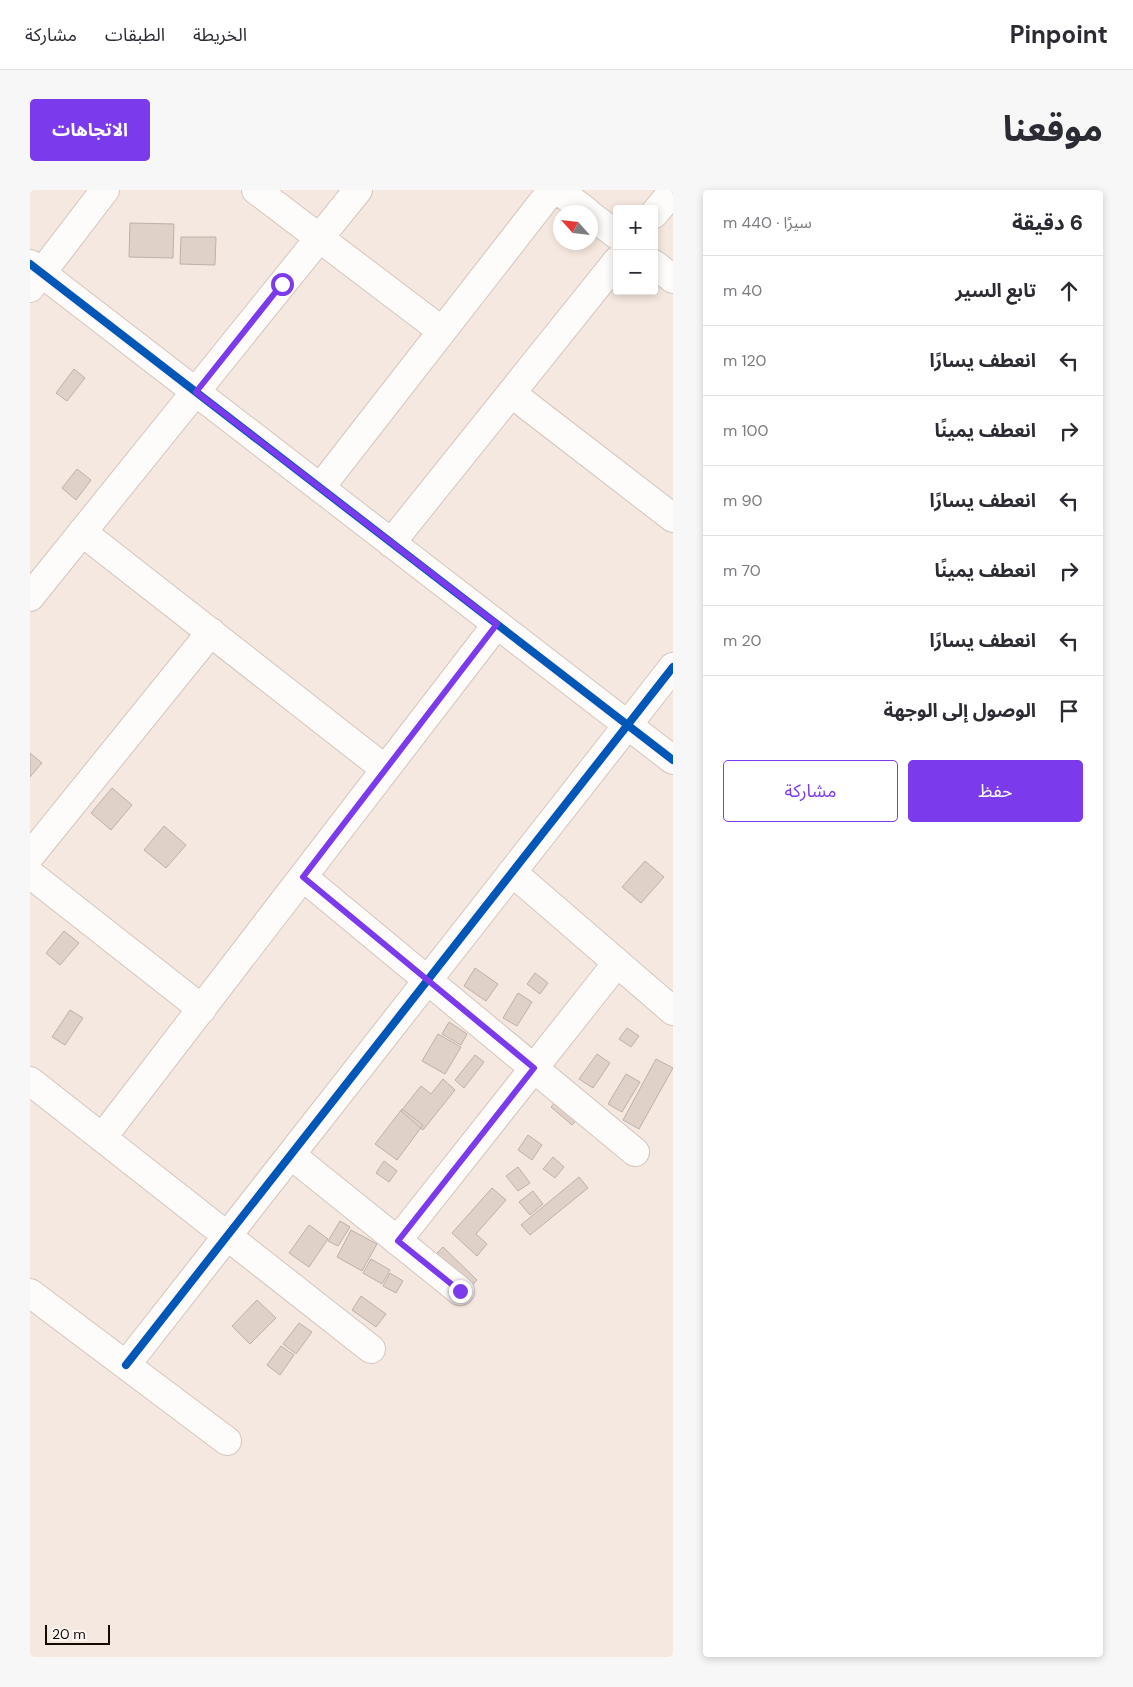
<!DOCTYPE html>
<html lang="ar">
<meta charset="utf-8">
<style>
body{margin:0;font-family:"DM Sans","Noto Sans Arabic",sans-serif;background:#f7f7f7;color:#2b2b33;direction:rtl}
.controls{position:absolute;right:15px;top:15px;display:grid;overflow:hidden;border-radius:5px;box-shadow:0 2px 8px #0003}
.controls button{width:45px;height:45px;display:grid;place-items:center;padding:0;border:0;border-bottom:1px solid #e1e1e2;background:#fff;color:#2b2b33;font:25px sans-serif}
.compass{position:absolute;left:523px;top:15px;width:45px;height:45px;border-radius:50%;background:#fff;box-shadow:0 2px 8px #0003;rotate:297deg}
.scale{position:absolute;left:15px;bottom:12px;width:65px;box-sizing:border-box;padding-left:5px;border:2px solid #140a05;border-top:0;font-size:14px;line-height:18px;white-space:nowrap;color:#140a05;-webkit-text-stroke:4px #fdf7f3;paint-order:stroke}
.stop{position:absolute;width:15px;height:15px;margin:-11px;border:4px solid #7c3aed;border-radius:50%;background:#fff}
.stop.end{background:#7c3aed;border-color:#fff;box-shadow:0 1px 5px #0008}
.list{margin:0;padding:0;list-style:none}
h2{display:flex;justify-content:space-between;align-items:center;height:65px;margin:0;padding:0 20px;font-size:21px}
h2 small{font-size:16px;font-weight:400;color:#7c7c81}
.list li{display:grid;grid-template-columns:32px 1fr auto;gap:15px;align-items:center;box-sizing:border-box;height:70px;padding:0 20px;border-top:1px solid #e1e1e2}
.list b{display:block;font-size:19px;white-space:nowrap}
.list em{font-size:16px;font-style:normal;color:#7c7c81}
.actions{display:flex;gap:10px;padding:15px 20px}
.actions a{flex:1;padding:11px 0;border:1px solid #7c3aed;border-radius:5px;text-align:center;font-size:18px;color:#7c3aed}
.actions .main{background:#7c3aed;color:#fff}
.icon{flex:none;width:28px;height:28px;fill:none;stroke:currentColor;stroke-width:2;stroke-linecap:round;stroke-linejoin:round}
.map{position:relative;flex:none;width:643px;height:1467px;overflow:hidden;direction:ltr;border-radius:5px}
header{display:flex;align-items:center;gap:30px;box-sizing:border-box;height:70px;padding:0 25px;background:#fff;border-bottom:1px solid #e1e1e2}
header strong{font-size:24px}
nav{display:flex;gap:28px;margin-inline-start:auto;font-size:18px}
.intro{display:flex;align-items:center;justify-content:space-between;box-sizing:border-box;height:120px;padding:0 30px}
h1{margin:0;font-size:35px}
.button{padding:12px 22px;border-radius:5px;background:#7c3aed;color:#fff;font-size:18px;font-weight:700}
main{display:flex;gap:30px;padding:0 30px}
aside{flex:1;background:#fff;border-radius:5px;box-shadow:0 2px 8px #0003}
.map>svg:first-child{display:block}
</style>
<header>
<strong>Pinpoint</strong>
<nav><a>الخريطة</a><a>الطبقات</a><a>مشاركة</a></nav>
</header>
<div class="intro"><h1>موقعنا</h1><a class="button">الاتجاهات</a></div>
<main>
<aside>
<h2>6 دقيقة<small>سيرًا · 440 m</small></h2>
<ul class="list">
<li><svg class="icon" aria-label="ahead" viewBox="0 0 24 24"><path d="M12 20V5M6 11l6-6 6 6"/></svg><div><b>تابع السير</b></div><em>40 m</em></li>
<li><svg class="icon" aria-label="left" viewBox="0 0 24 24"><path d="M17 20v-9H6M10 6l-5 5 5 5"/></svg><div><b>انعطف يسارًا</b></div><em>120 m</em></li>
<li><svg class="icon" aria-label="right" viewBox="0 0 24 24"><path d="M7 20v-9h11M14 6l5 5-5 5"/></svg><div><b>انعطف يمينًا</b></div><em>100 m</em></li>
<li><svg class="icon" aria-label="left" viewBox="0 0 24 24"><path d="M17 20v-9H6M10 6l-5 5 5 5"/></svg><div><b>انعطف يسارًا</b></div><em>90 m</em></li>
<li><svg class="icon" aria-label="right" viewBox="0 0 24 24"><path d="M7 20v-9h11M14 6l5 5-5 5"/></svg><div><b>انعطف يمينًا</b></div><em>70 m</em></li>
<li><svg class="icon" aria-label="left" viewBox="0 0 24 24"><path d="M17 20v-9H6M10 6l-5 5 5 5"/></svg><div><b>انعطف يسارًا</b></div><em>20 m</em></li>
<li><svg class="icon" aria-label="arrive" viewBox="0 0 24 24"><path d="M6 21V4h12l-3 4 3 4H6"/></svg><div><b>الوصول إلى الوجهة</b></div></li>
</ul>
<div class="actions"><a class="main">حفظ</a><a>مشاركة</a></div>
</aside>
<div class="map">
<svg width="643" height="1467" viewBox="0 0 643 1467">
<rect width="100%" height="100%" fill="#f5e8e0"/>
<path fill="#e0d1c8" stroke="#bcb1aa" d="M100,33L144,34L143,68L99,67Z
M151,47H186L185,75L150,74Z
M44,179L55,188L37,211L26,203Z
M47,279L61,290L46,310L32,298Z
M0,563L12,573L0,587Z
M82,598L102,615L81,640L61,623Z
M134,636L156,655L136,678L114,660Z
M615,671L634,687L611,713L592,697Z
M34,741L49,753L30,775L16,763Z
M445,778L468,794L456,811L434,796Z
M505,783L518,793L510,804L497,794Z
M488,803L502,812L487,836L473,828Z
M40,820L53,828L35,855L22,847Z
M419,832L437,844L431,855L412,844Z
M597,838L609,846L601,857L589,849Z
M408,844L431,857L415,884L392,871Z
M567,864L580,873L563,898L549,889Z
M445,865L454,872L434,898L425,890Z
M626,869L643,878L609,939L593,930Z
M596,884L610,892L592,922L578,914Z
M413,889L425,900L393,940L371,921L391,896L401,904Z
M531,906L552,924L542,935L521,917Z
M372,919L393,935L367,970L345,954Z
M498,945L512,955L502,970L488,960Z
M523,967L534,977L525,988L513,979Z
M354,971L367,981L359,992L346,983Z
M488,977L500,993L488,1001L476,986Z
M549,987L558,998L500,1045L491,1035Z
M462,998L476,1010L446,1044L457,1054L447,1066L422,1043Z
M503,1001L513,1014L500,1025L489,1012Z
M310,1031L320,1037L308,1056L298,1051Z
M279,1035L298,1049L279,1077L259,1063Z
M321,1040L347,1054L332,1081L307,1067Z
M413,1057L447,1090L437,1101L403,1067Z
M341,1069L360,1080L352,1094L333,1083Z
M360,1083L373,1091L366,1103L353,1096Z
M331,1106L356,1124L346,1137L322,1120Z
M227,1110L246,1128L220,1154L202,1136Z
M269,1133L282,1142L266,1164L253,1154Z
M251,1156L264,1165L250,1185L237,1175Z"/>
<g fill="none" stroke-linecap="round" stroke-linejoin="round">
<defs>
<path id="minor" d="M226,0L412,141
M528,0L557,22
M624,24L643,1
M560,25L587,45
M0,74L643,570
M624,74L643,89
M0,98L75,0
M481,203L643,328
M290,298L522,0
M52,342L355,579
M361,353L587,71
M0,407L328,0
M0,666L181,442
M482,682L643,821
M0,684L172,819
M273,687L605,962
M0,891L341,1159
M72,948L467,434
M261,965L430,1101
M367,1051L587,773
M0,1103L197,1251
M96,1175L643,477"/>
</defs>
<use href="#minor" stroke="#d2c6bf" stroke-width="30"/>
<use href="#minor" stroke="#fefcfa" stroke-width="28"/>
<defs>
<path id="cycleway" d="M0,74L643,570
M96,1175L643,477"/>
</defs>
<use href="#cycleway" stroke="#fdf7f3" stroke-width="11"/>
<use href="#cycleway" stroke="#0057b8" stroke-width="8"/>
</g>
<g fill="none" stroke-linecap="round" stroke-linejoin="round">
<path stroke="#7c3aed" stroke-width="6" d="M252,94L166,202L467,434L273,687L504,878L368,1051L430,1101"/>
</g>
</svg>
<div class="controls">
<button>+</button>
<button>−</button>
</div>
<svg class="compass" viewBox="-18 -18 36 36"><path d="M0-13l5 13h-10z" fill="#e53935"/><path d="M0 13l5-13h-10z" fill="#7c7c81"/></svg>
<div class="scale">20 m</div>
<div class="stop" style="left:252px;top:94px"></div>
<div class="stop end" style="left:430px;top:1101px"></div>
</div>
</main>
